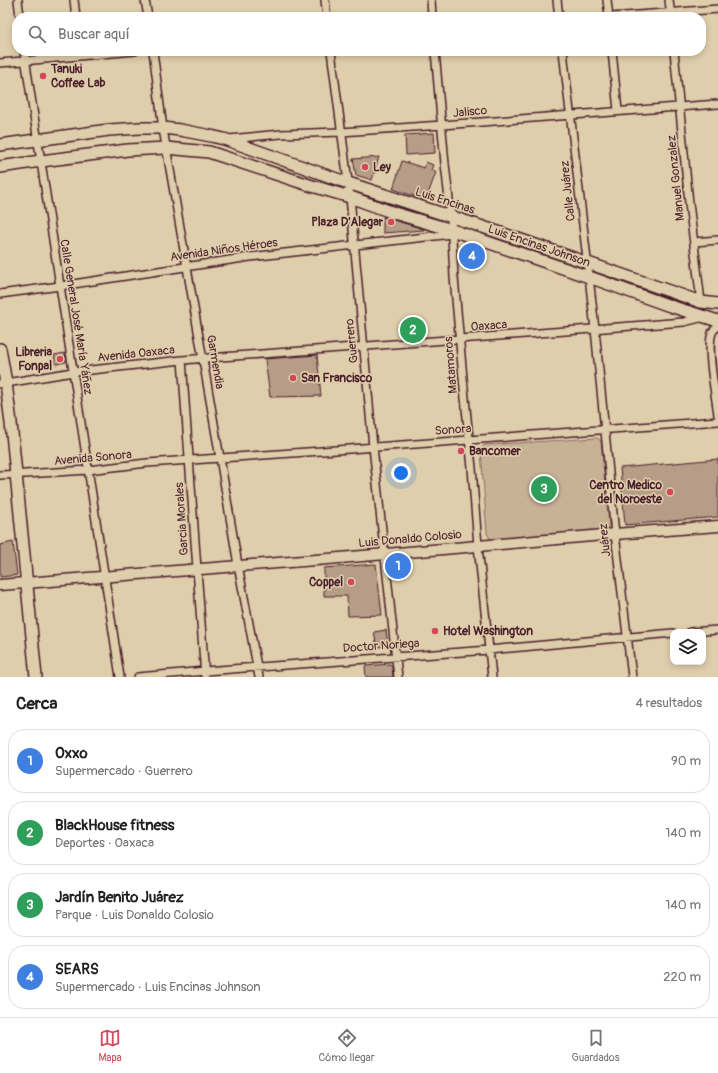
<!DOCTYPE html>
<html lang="es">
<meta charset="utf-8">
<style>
body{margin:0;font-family:Pangolin,sans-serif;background:#f2f2f2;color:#202124}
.controls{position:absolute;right:12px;bottom:12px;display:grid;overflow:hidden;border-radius:8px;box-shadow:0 2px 6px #0003}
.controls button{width:36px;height:36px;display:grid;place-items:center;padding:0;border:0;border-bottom:1px solid #e0e0e0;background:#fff;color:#202124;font:20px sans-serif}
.you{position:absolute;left:401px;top:473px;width:14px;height:14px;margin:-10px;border:3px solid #fff;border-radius:50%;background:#1a73e8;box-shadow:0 0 0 6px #1a73e833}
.badge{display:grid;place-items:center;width:26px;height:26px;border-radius:50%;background:#d1495b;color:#fff;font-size:13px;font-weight:700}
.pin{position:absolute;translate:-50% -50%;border:2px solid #fff;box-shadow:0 1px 4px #0006}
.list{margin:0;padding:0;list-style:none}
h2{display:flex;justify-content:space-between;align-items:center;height:52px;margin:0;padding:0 16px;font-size:17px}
h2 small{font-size:13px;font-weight:400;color:#757577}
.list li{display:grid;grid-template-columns:26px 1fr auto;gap:12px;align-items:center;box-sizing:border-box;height:64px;margin:0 8px 8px;padding:0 8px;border:1px solid #e0e0e0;border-radius:16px}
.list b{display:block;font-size:15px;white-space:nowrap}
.list p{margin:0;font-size:13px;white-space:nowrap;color:#757577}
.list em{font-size:13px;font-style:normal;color:#757577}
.icon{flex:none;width:22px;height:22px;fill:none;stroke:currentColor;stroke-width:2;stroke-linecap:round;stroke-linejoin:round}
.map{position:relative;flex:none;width:718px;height:677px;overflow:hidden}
.search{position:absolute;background:#fff;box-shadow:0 2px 6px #0003;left:12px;right:12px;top:12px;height:44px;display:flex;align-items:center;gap:10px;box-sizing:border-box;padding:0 14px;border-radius:16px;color:#757577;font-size:15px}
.sheet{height:340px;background:#fff}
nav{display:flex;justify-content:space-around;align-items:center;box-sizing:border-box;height:56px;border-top:1px solid #e0e0e0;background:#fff;font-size:11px;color:#757577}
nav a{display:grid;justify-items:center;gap:2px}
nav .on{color:#d1495b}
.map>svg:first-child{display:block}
</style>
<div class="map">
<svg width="718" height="677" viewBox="0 0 718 677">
<rect width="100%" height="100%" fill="#dfceab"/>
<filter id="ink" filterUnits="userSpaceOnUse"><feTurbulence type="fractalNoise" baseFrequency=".025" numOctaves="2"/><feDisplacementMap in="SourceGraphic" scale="8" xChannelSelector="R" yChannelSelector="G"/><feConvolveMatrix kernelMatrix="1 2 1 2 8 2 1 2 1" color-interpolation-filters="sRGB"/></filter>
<g filter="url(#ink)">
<path fill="#c7b296" stroke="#886860" d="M597,438L601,441L609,526L604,531L495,541L490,539L487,533L481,451L484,445Z"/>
<path fill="#b69d87" stroke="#4a1f2b" d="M434,133L435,153L406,155L405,135Z
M379,157L372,180L356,175L353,159Z
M402,161L424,168L426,162L433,165L431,170L436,172L426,200L393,189Z
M383,217L424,229V230L383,233Z
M65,353L66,362L56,364L54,355Z
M317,355L321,396L270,397L265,359Z
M718,459V517L625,525L620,468Z
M13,542L17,575L0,577V545Z
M376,564L382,615L348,616L347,596H324V568Z
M386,630L388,646L377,647L374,632Z
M390,664L392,666L393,677H366L365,666Z"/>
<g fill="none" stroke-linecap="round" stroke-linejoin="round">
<defs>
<path id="street" d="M18,0L20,17
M74,0L76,17
M145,0L148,17
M325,0L327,17
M431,0L432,17
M557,0L559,17
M607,0L609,17
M669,0L671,17
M611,17L718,9
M24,51L120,677
M153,51L163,129L220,458L238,565L259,677
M331,51L350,197L373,447L398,677
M435,51L445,164L451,217L454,277L463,378L472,468L478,546L492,677
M563,51L595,329L615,534L632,677
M612,51L618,111
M674,51L689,203L701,302
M0,63L135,51
M229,139L281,134L341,132L442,125L718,104
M694,242L718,240
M0,294L60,286L250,257L452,234
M718,326C716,328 713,330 712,333C706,349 716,397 718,415
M182,360L197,569L205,677
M0,384L73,372L182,360L684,322L704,317
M0,475L25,474L88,470L147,463L336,450L718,421
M690,632L718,630
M138,677L205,671L489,650L673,633"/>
<path id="secondary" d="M0,585L328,559L615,534L718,526"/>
<path id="primary" d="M0,145L109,130L140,128H163L180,130L211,136L224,139L258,151L348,183L498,232L701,302L718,304
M0,167L41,161L128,150L166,148L209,152L309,185L350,197L394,213L452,230L589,277L670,306L718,321
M0,349L6,383L11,423L36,677"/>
</defs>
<use href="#street" stroke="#4a1f2b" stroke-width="10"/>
<use href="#secondary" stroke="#4a1f2b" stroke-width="13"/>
<use href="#primary" stroke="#4a1f2b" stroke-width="14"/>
<use href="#street" stroke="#dfceab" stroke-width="7"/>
<use href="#secondary" stroke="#dfceab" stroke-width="10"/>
<use href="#primary" stroke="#dfceab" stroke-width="11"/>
</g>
</g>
<g fill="#d1495b" stroke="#dfceab" stroke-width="1.5">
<circle cx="43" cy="76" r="4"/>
<circle cx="365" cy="167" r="4"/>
<circle cx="391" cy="222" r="4"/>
<circle cx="60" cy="359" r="4"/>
<circle cx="293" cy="378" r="4"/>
<circle cx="461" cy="451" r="4"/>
<circle cx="670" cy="492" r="4"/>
<circle cx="351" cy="582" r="4"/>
<circle cx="435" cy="631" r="4"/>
</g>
<g text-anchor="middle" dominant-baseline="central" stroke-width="3" stroke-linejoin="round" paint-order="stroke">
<g font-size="12" font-weight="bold" fill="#4a1f2b" stroke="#dfceab" text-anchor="start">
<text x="51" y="69">Tanuki<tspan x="51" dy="14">Coffee Lab</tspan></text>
<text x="373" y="167">Ley</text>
<text x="383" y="222" text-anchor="end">Plaza D'Alegar</text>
<text x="52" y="352" text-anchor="end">Libreria<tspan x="52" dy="14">Fonpal</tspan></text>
<text x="301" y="378">San Francisco</text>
<text x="469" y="451">Bancomer</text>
<text x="662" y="485" text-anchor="end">Centro Medico<tspan x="662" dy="14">del Noroeste</tspan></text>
<text x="343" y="582" text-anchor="end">Coppel</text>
<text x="443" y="631">Hotel Washington</text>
</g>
<g font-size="12" fill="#4a1f2b" stroke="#dfceab">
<text transform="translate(470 112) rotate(-5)">Jalisco</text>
<text transform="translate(676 178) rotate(-96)">Manuel Gonzalez</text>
<text transform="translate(568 191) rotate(-96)">Calle Juárez</text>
<text transform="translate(445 201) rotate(18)">Luis Encinas</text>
<text transform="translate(539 246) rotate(19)">Luis Encinas Johnson</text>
<text transform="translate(224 250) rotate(-8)">Avenida Niños Héroes</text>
<text transform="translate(76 317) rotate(81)">Calle General José María Yáñez</text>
<text transform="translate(489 326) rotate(-4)">Oaxaca</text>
<text transform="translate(352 341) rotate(-96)">Guerrero</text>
<text transform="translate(136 354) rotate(-6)">Avenida Oaxaca</text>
<text transform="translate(215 362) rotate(80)">Garmendia</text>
<text transform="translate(451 365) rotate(-95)">Matamoros</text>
<text transform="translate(453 430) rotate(-4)">Sonora</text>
<text transform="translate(93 458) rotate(-5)">Avenida Sonora</text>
<text transform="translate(182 519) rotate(-94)">Garcia Morales</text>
<text transform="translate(410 539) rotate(-5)">Luis Donaldo Colosio</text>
<text transform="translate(605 540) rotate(-96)">Juárez</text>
<text transform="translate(381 646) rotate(-4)">Doctor Noriega</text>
</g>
</g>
</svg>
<div class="controls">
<button><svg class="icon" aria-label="layers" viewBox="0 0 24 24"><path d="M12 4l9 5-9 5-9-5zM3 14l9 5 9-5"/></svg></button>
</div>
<div class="you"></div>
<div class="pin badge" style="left:398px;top:566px;background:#3f7fe0">1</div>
<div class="pin badge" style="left:413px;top:330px;background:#2e9e5b">2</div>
<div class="pin badge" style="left:544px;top:489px;background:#2e9e5b">3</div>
<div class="pin badge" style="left:472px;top:256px;background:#3f7fe0">4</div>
<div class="search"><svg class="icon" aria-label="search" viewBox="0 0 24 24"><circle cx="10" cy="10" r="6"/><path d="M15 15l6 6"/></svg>Buscar aquí</div>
</div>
<section class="sheet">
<h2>Cerca<small>4 resultados</small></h2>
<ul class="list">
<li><span class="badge" style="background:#3f7fe0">1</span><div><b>Oxxo</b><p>Supermercado · Guerrero</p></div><em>90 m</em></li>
<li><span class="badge" style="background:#2e9e5b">2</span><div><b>BlackHouse fitness</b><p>Deportes · Oaxaca</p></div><em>140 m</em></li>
<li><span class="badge" style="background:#2e9e5b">3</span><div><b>Jardín Benito Juárez</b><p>Parque · Luis Donaldo Colosio</p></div><em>140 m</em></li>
<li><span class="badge" style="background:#3f7fe0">4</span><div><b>SEARS</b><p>Supermercado · Luis Encinas Johnson</p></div><em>220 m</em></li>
</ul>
</section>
<nav>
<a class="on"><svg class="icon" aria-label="map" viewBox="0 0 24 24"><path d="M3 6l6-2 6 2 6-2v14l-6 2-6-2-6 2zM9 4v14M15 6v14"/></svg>Mapa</a>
<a><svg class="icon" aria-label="directions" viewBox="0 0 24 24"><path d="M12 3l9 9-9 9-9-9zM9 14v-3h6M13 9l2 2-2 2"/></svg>Cómo llegar</a>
<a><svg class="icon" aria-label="saved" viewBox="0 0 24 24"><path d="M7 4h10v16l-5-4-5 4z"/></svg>Guardados</a>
</nav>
